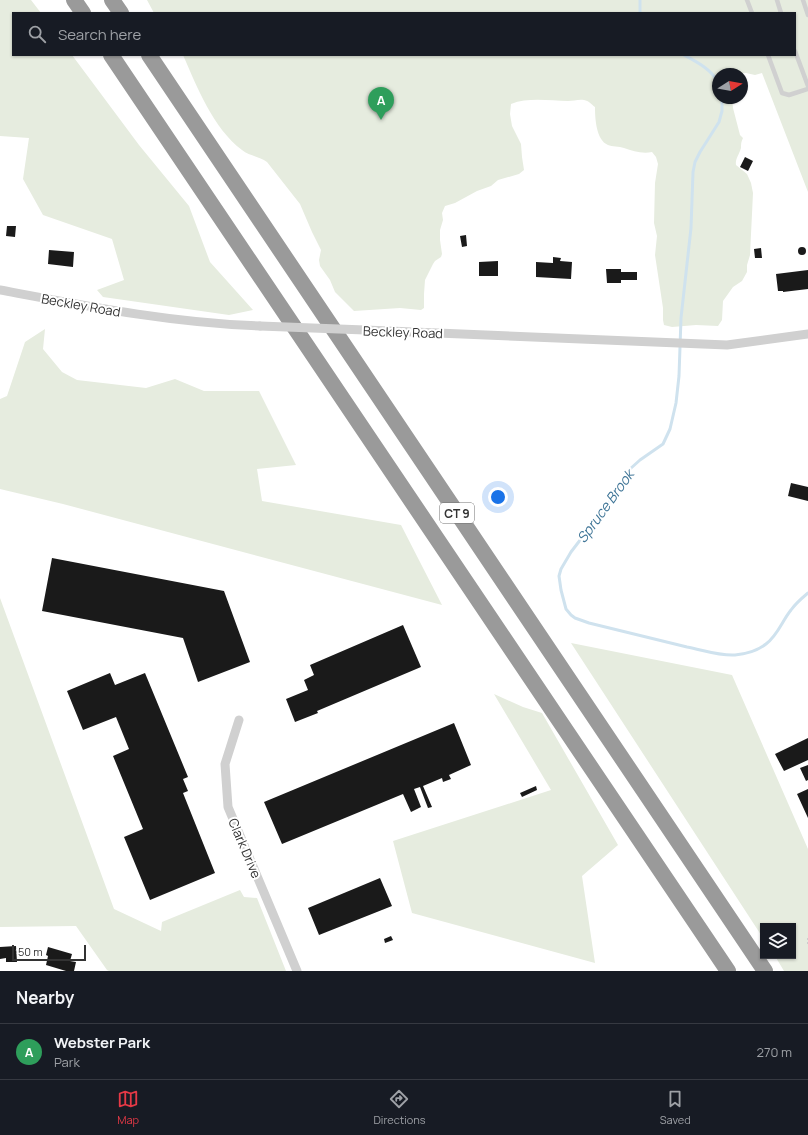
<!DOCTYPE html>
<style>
body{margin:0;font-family:Manrope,sans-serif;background:#242831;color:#f1f3f6}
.controls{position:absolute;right:12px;bottom:12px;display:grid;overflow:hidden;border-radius:0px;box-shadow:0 1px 3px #0004}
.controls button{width:36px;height:36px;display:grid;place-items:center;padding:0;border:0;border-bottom:1px solid #363941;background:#171b24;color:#f1f3f6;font:20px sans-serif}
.compass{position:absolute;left:712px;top:68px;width:36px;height:36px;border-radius:50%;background:#171b24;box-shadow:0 1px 3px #0004;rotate:79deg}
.scale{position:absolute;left:12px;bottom:10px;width:74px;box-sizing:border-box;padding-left:4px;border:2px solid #333;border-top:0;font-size:11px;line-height:14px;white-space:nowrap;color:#333;-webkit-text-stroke:3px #fff;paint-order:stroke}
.you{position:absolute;left:498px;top:497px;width:14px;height:14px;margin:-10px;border:3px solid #fff;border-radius:50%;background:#1a73e8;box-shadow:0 0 0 6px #1a73e833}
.badge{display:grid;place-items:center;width:26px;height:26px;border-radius:50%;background:#e63946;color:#fff;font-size:13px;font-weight:700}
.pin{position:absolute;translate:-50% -33px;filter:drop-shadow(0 1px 2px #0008)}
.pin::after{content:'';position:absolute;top:21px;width:14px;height:12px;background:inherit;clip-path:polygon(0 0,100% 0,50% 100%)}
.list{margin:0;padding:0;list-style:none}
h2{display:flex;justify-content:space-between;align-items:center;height:52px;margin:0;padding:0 16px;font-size:17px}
h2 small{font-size:13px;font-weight:400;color:#9ea1a6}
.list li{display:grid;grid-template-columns:26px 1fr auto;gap:12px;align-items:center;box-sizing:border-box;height:56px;padding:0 16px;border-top:1px solid #363941}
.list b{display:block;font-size:15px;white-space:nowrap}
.list p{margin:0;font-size:13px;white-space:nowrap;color:#9ea1a6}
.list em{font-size:13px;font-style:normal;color:#9ea1a6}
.icon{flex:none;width:22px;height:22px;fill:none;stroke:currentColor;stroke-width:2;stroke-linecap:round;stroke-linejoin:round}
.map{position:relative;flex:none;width:808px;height:971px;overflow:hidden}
.search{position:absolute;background:#171b24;box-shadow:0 1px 3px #0004;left:12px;right:12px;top:12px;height:44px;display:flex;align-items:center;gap:10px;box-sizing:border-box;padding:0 14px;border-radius:0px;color:#9ea1a6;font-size:15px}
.sheet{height:108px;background:#171b24}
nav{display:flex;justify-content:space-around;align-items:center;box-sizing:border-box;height:56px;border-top:1px solid #363941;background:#171b24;font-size:11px;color:#9ea1a6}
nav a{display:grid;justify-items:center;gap:2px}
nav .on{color:#e63946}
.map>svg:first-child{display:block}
</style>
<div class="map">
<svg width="808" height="971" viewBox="0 0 808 971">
<rect width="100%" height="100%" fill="#fff"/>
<path fill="#e6ecdf" d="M0,0H31L41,13H13V55H72L139,145L189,206L210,262L253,310L229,315L103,297L97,290L124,280L112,239L43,215L23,179L29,138L0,136Z
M147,0H808V192L762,73L755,75L746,73L718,74V98H732L733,108L740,135L743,138C741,142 741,144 741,148C739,155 735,159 736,165L747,174L751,183L753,193L750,255L747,265V272L742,281L733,287L723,301L722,320L718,326L696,325L672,327L664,325L663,320V308L655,255L657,236L654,223L655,183L658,164L656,157L652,152C642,154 633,151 624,148C619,146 612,147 608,145C596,140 595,118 595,107C591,104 589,101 584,100C579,99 573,101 568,101C550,101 529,97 511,104L510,114L512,126L521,144L522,157L524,170L519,174L498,180L491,186L477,191L455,203L445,206L442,213L443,220L440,230V240L442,254L441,257L435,261L433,264L425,280L424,294V308L421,310L400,308L354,311L335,292L330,280L320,266L319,260L321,250L312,232L300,204L267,162C259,156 249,156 242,150C213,128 197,87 183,55H795V13H154Z
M45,329L43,349L62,372L77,380L146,388L175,379L204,391H259L296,465L257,469L262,501L401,525L442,605L63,504L0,489V399L7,396L25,342Z
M0,598L114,909L161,931L162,922L240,890L244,897L257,898L286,971H109L107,970L76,926L0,927Z
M571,643L732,675L808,849V971H784L775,956H793V926H763V938Z
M494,694L523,707L542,713L618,845L582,876L595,963L412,913L393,841L551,790Z"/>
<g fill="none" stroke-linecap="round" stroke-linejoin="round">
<path stroke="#cfe2ee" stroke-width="3" d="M640,0V13
M684,55C697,62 711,69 718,82
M722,98V111L719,122L700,152L695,162L693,172L691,228L681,318L679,376L676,403L670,429L663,444L640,460L630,469L616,493L571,552L561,569L559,576L561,590L566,609L571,615L575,618L589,623C622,631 655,639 687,647C703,650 719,656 735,655C746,654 757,651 766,644C778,635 782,621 791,610C796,603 802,598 808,593"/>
</g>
<path fill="#1a1a1a" d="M745,157L753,161L748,171L740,167Z
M7,226H16L15,237L6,236Z
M466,235L467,246L462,247L460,236Z
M798 251a4 4 0 1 1 8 0a4 4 0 1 1-8 0Z
M761,248L762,258H755L754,249Z
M49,250L74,252L73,267L48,264Z
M553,257L561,258L560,261L572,262L571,279L536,277V262L553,263Z
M498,261V276H479V262Z
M606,269H621V272H637V280H621V283H607Z
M808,270V289L783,292V291H778L776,274Z
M791,483L808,487V501L788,496Z
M52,558L224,591L250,662L198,682L183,638L42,611Z
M403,625L421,667L317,711L318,713L295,722L286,699L308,690L304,680L314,675L310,665Z
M110,673L115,685L145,673L188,777L183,779L188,791L183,793L215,873L150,900L124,837L143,829L113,756L129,749L116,717L83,730L67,691Z
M454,723L471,765L449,775L451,779L443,782L442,778L423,786L432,807L428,808L420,787L414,789L421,807L411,812L403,794L282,844L264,802Z
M808,738V760L784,771L775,754Z
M808,765V780L806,781L800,768Z
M536,786L537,790L522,797L520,793Z
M808,789V818L797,794Z
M380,878L392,906L319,935L308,908Z
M391,936L393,940L385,943L384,939Z
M16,946L17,962H6V958L0,959V947Z
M48,947L72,954L70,961L76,962L74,971H66L46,965L48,956L46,955Z"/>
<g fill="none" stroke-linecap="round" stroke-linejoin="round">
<path stroke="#cdcdcd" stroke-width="2" stroke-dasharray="2 2" stroke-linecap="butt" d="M808,938V944"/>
<path stroke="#d0d0d0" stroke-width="4.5" d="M747,0L752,13
M777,0L781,13
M803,0L808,15
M795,51L808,86
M768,55L782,93L789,95L808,89"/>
<path stroke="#d0d0d0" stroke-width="9" d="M0,290C86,306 172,323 260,326
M365,330L727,345L808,334
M239,720L225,764L228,807L297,971"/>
<path stroke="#9a9a9a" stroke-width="16" d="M74,0L83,13
M112,0L121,13
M111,55L728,971
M149,55L765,971"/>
<path stroke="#d0d0d0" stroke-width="9" d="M260,326L365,330"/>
</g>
<g text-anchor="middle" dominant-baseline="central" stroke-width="4" stroke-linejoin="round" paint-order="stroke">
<rect fill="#fff" stroke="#707070" stroke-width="1" x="440" y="503" width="34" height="20" rx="3"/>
<g font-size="12" font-weight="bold" fill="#333">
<text x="457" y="513">CT 9</text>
</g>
<g font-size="13" fill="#333" stroke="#fff">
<text transform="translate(81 305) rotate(10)">Beckley Road</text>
<text transform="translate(403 332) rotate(2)">Beckley Road</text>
<text transform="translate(245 848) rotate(67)">Clark Drive</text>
</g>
<g font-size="14" font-style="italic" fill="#3f7597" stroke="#fff">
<text transform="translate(605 506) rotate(-54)">Spruce Brook</text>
</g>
</g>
</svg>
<div class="controls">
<button><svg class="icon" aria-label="layers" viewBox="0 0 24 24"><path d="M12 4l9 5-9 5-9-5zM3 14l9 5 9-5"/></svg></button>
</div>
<svg class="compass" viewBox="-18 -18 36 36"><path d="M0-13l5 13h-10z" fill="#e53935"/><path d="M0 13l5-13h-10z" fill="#9ea1a6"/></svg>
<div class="scale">50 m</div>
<div class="you"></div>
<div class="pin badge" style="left:381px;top:120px;background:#2e9e5b">A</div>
<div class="search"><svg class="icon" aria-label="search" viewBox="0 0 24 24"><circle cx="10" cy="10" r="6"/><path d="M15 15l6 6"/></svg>Search here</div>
</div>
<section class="sheet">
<h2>Nearby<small></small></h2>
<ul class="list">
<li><span class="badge" style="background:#2e9e5b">A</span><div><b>Webster Park</b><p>Park</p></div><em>270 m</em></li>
</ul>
</section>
<nav>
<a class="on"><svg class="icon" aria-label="map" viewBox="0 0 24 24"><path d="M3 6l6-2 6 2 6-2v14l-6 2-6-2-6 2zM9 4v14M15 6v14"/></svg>Map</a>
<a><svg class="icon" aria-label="directions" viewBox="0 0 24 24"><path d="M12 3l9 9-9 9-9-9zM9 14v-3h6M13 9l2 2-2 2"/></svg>Directions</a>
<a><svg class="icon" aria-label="saved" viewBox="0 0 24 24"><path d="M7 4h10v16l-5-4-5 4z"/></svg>Saved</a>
</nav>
